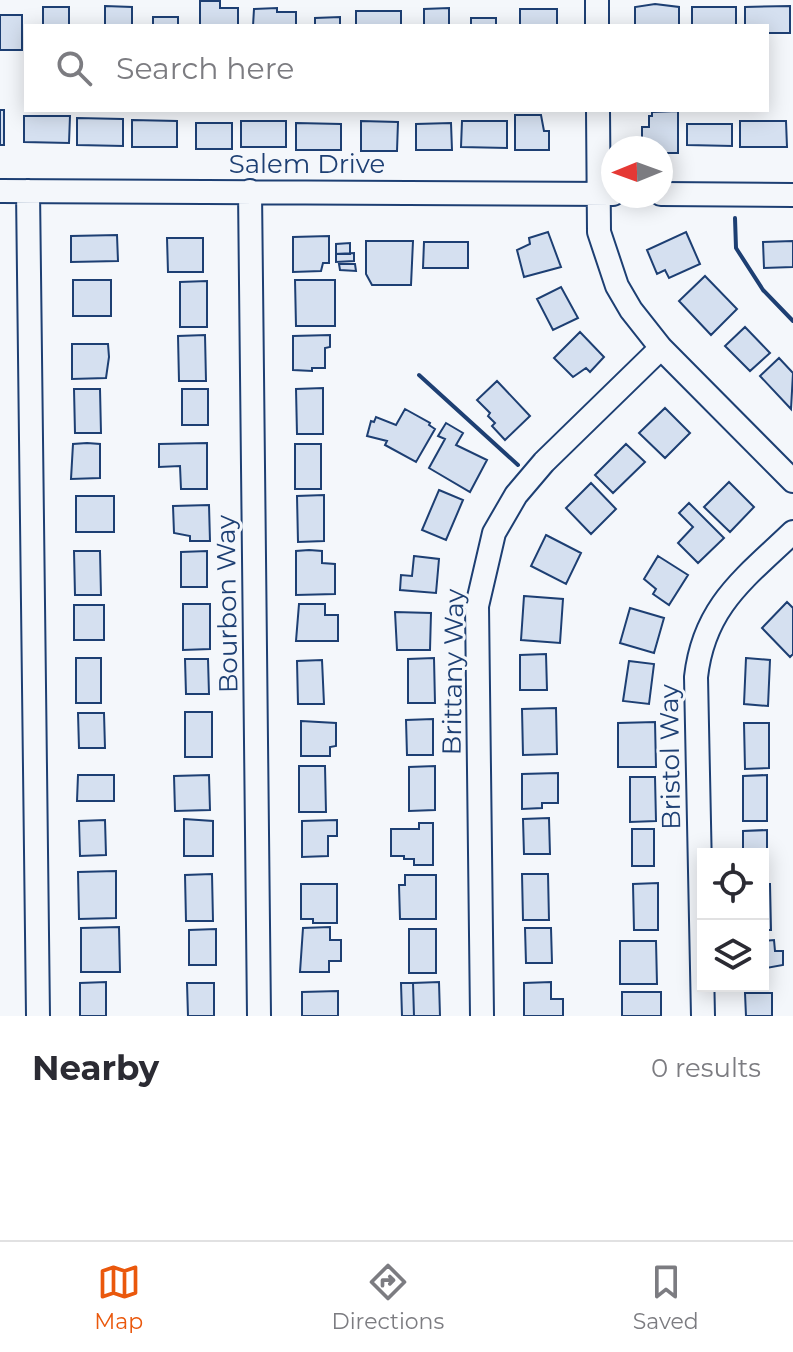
<!DOCTYPE html>
<style>
body{margin:0;font-family:Montserrat,sans-serif;background:#f2f2f3;color:#2b2b33}
.controls{position:absolute;right:24px;bottom:24px;display:grid;overflow:hidden;border-radius:0px;box-shadow:0 4px 20px #0003}
.controls button{width:72px;height:72px;display:grid;place-items:center;padding:0;border:0;border-bottom:2px solid #e1e1e2;background:#fff;color:#2b2b33;font:40px sans-serif}
.compass{position:absolute;left:601px;top:136px;width:72px;height:72px;border-radius:50%;background:#fff;box-shadow:0 4px 20px #0003;rotate:269deg}
.list{margin:0;padding:0;list-style:none}
h2{display:flex;justify-content:space-between;align-items:center;height:104px;margin:0;padding:0 32px;font-size:34px}
h2 small{font-size:26px;font-weight:400;color:#7c7c81}
.icon{flex:none;width:44px;height:44px;fill:none;stroke:currentColor;stroke-width:2;stroke-linecap:round;stroke-linejoin:round}
.map{position:relative;flex:none;width:793px;height:1016px;overflow:hidden}
.search{position:absolute;background:#fff;box-shadow:0 4px 20px #0003;left:24px;right:24px;top:24px;height:88px;display:flex;align-items:center;gap:20px;box-sizing:border-box;padding:0 28px;border-radius:0px;color:#7c7c81;font-size:30px}
.sheet{height:224px;background:#fff}
nav{display:flex;justify-content:space-around;align-items:center;box-sizing:border-box;height:112px;border-top:2px solid #e1e1e2;background:#fff;font-size:22px;color:#7c7c81}
nav a{display:grid;justify-items:center;gap:4px}
nav .on{color:#ea580c}
.map>svg:first-child{display:block}
</style>
<div class="map">
<svg width="793" height="1016" viewBox="0 0 793 1016">
<rect width="100%" height="100%" fill="#f4f7fb"/>
<path fill="#d5e0f0" stroke="#1d3f73" stroke-width="2" d="M200,1H220V8H238V26H200Z
M655,4L679,7V26H635V7Z
M105,6L132,7V26H105Z
M790,6V33H767V26H745V7Z
M43,7H69V26H43Z
M692,7H736V26H692Z
M277,8V12H296V26H253L254,9Z
M449,8V26H424V9Z
M520,9H557V26H520Z
M356,11H401V26H356Z
M0,15H22V50H0Z
M153,17H178V26H153Z
M340,17V26H315V18Z
M471,18H496V26H471Z
M0,110H4V145H0Z
M678,111V153H661V148H642V127H649V116H652V112Z
M515,115H541L544,131H549V150H515Z
M24,116H70L69,143L24,142Z
M77,118L123,119V146L77,145Z
M132,120L177,121V147H132Z
M241,121H286V147H241Z
M361,121L398,122L397,151H361Z
M462,121H507V148L461,147Z
M740,121H786L787,147H740Z
M196,123H232V149H196Z
M296,123L341,124V150H296Z
M451,123L452,150H416V124Z
M687,124H732V146L687,145Z
M548,232L561,267L524,277L517,250L530,244L529,238Z
M686,232L700,264L669,278L665,270L657,274L647,250Z
M117,235L118,261L71,262V236Z
M329,236V263H323L321,271L293,272V237Z
M167,238H203V272H168Z
M366,241H413L411,285H372L366,274Z
M793,241V267L764,268L763,242Z
M424,242H468V268H423Z
M350,243V254H336V244Z
M354,253V261L336,262V254Z
M339,264H355L356,271L340,270Z
M705,276L737,309L711,335L679,301Z
M73,280H111V316H73Z
M295,280H335V326H296Z
M207,281V327H180V282Z
M561,287L578,318L553,330L537,299Z
M745,327L770,353L750,371L725,346Z
M580,332L604,357L590,372L586,368L573,377L554,358Z
M205,335L206,381H179L178,336Z
M330,335V347L325,348V368H312V371L293,370V336Z
M72,344H108L109,357L106,378L72,379Z
M779,358L793,373L791,409L760,376Z
M497,381L530,416L505,440L492,426L495,423L488,416L490,413L477,400Z
M323,388V434H297L296,389Z
M74,389H100L101,433H75Z
M182,389H208V425H182Z
M665,408L690,433L665,458L639,433Z
M405,409L430,423L429,425L435,429L416,462L385,445L387,441L367,436L371,421L374,422L376,417L396,425Z
M446,423L463,433L456,445L487,460L470,492L429,468L445,439L438,436Z
M87,443L100,444V478L71,479L73,444Z
M207,443V489H181L180,466L159,467V444Z
M295,444H321V489H295Z
M626,444L645,462L613,493L595,475Z
M729,482L754,507L730,532L704,507Z
M591,483L616,509L591,534L566,508Z
M439,490L463,500L446,540L422,530Z
M324,495V541L298,542L297,496Z
M76,496H114V532H76Z
M689,503L724,538L698,563L678,543L693,527L679,513Z
M209,505L210,541H190V536L174,533L173,506Z
M546,535L581,553L566,584L531,566Z
M309,550L322,551V563L335,564V594L296,595V551Z
M74,551H100L101,595H75Z
M207,551V587H181V552Z
M414,556L439,559L436,593L400,590L401,575L412,576Z
M658,556L688,575L669,605L653,594L656,589L644,579Z
M524,596L563,599L560,643L521,640Z
M787,602L793,608V654L790,657L762,628Z
M183,604H210V649L183,650Z
M299,604H325V615H338V641H296Z
M74,605H104V640H74Z
M630,608L664,618L654,653L620,643Z
M395,612L431,613L430,650H397Z
M546,654L547,690H520V655Z
M76,658H101V703H76Z
M434,658L435,703H408V659Z
M746,658L770,660L768,706L744,704Z
M185,659H208L209,694H186Z
M322,660L324,704H298L297,661Z
M629,661L654,664L649,704L623,701Z
M556,708L557,754L523,755L522,709Z
M185,712H212V757H185Z
M78,713H104L105,748H79Z
M433,719V755H407L406,720Z
M301,721L336,723V746L330,747V756H301Z
M655,722L656,767H618V723Z
M744,723H769V768L745,769Z
M299,766H325L326,812H299Z
M435,766V810L409,811V767Z
M558,773V803H542V808L522,809V774Z
M78,775H114V801H77Z
M209,775L210,810L175,811L174,776Z
M767,775V821H743V776Z
M630,777H655L656,821L630,822Z
M549,818L550,854H524L523,819Z
M184,819L213,821V856H184Z
M105,820L106,855L80,856L79,821Z
M337,820V836H328V856L302,857V821Z
M419,823H433V865H414V859H404V856H391V829H419Z
M632,829H654V866H632Z
M767,830V876H763V854H743V831Z
M116,871V918L79,919L78,872Z
M212,874L213,921H186L185,875Z
M522,874H548L549,920H523Z
M405,875H436V919H400L399,885H405Z
M658,883V930H634L633,884Z
M301,884H337V923H313V919H301Z
M763,884H770L771,930H763Z
M119,927L120,972H81V928Z
M330,927V940H341V961H329V972H300L303,928Z
M525,928H551L552,963H526Z
M216,929V965H189V930Z
M409,929H436V973H409Z
M774,940L775,951H783V965L766,968L767,973H763V941Z
M620,941H656L657,984H620Z
M106,982V1016H80V983Z
M439,982L440,1016H414L413,983Z
M551,982V999H563V1016H524V983Z
M187,983H214V1016H188Z
M401,983H413L414,1016H402Z
M338,991V1016H302V992Z
M622,992H661V1016H622Z
M745,993H772V1016H746Z"/>
<g fill="none" stroke-linecap="round" stroke-linejoin="round">
<defs>
<path id="minor" d="M597,0V26
M598,110L599,232L617,286L631,310L661,348L793,481
M0,191L613,194
M28,191L38,1016
M250,191L259,1016
M661,194L793,195
M482,1016L477,606L494,533L516,495L544,462L661,348
M703,1016L696,677C704,606 745,578 793,532"/>
</defs>
<use href="#minor" stroke="#1d3f73" stroke-width="26"/>
<use href="#minor" stroke="#f4f7fb" stroke-width="22"/>
<path stroke="#1d3f73" stroke-width="4" d="M735,218L736,248L763,290L793,321
M419,375L518,465"/>
</g>
<g text-anchor="middle" dominant-baseline="central" stroke-width="6" stroke-linejoin="round" paint-order="stroke">
<g font-size="26" fill="#1d3f73" stroke="#f4f7fb">
<text x="307" y="164">Salem Drive</text>
<text transform="translate(227 604) rotate(-91)">Bourbon Way</text>
<text transform="translate(453 672) rotate(-89)">Brittany Way</text>
<text transform="translate(670 757) rotate(-91)">Bristol Way</text>
</g>
</g>
</svg>
<div class="controls">
<button><svg class="icon" aria-label="locate" viewBox="0 0 24 24"><circle cx="12" cy="12" r="6"/><path d="M12 2v4M12 18v4M2 12h4M18 12h4"/></svg></button>
<button><svg class="icon" aria-label="layers" viewBox="0 0 24 24"><path d="M12 4l9 5-9 5-9-5zM3 14l9 5 9-5"/></svg></button>
</div>
<svg class="compass" viewBox="-18 -18 36 36"><path d="M0-13l5 13h-10z" fill="#e53935"/><path d="M0 13l5-13h-10z" fill="#7c7c81"/></svg>
<div class="search"><svg class="icon" aria-label="search" viewBox="0 0 24 24"><circle cx="10" cy="10" r="6"/><path d="M15 15l6 6"/></svg>Search here</div>
</div>
<section class="sheet">
<h2>Nearby<small>0 results</small></h2>
<ul class="list">
</ul>
</section>
<nav>
<a class="on"><svg class="icon" aria-label="map" viewBox="0 0 24 24"><path d="M3 6l6-2 6 2 6-2v14l-6 2-6-2-6 2zM9 4v14M15 6v14"/></svg>Map</a>
<a><svg class="icon" aria-label="directions" viewBox="0 0 24 24"><path d="M12 3l9 9-9 9-9-9zM9 14v-3h6M13 9l2 2-2 2"/></svg>Directions</a>
<a><svg class="icon" aria-label="saved" viewBox="0 0 24 24"><path d="M7 4h10v16l-5-4-5 4z"/></svg>Saved</a>
</nav>
